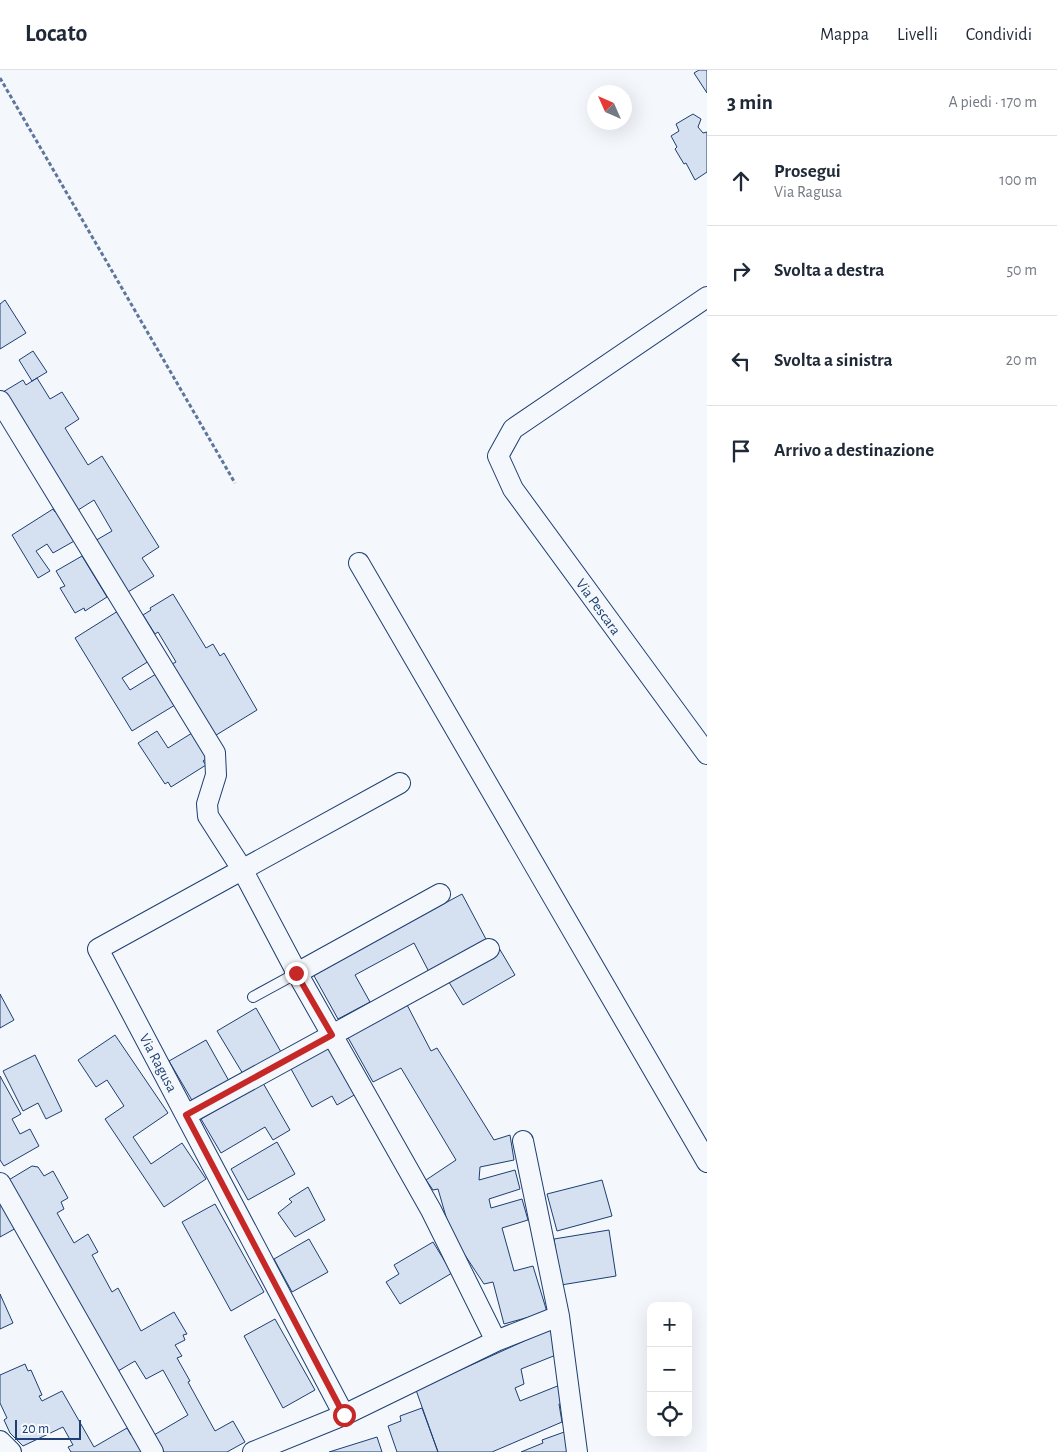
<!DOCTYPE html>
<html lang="it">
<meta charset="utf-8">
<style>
body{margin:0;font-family:"Alegreya Sans",sans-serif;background:#f2f2f3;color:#1f2937}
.controls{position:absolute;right:15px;bottom:15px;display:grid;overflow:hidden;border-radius:10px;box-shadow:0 5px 20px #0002}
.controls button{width:45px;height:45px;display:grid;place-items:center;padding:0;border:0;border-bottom:1px solid #e0e1e3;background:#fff;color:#1f2937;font:25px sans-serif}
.compass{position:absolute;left:587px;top:15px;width:45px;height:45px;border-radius:50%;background:#fff;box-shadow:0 5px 20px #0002;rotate:315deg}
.scale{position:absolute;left:15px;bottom:12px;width:66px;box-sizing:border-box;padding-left:5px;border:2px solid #1d3f73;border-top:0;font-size:14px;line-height:18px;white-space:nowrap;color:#1d3f73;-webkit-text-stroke:4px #f4f7fb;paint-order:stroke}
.stop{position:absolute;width:15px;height:15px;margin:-11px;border:4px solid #c62828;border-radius:50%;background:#fff}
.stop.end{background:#c62828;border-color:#fff;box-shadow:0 1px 5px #0008}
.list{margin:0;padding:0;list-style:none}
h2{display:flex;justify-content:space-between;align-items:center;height:65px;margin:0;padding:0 20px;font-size:21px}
h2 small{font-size:16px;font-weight:400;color:#747a83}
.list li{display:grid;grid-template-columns:32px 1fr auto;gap:15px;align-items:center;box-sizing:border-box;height:90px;padding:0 20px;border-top:1px solid #e0e1e3}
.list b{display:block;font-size:19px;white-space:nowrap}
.list p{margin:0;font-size:16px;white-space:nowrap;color:#747a83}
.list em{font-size:16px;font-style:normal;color:#747a83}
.icon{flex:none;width:28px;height:28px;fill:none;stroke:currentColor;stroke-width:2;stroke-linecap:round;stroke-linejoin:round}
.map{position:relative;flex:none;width:707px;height:1382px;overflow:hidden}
header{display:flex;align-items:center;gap:30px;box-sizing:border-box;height:70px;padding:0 25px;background:#fff;border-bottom:1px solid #e0e1e3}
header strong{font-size:24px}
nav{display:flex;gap:28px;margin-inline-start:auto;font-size:18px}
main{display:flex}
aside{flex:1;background:#fff}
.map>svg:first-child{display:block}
</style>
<header>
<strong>Locato</strong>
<nav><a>Mappa</a><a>Livelli</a><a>Condividi</a></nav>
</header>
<main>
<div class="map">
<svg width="707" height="1382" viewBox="0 0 707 1382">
<rect width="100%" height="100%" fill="#f4f7fb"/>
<path fill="#d5e0f0" stroke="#1d3f73" d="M699,0H707V23L694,3Z
M693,44L701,49L698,57L703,63L707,62V102L695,110L686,93L684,94L675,79L677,77L671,66L679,61L676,54Z
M5,230L26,263L0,279V234Z
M33,281L47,302L32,311L19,290Z
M37,308L50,329L62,322L79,349L65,358L88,395L102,386L159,477L142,488L154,506L128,522L93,472L112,461L94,430L75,442L3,322L23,310L26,315Z
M53,439L55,442L58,440L76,470L53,483L47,474L36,481L50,501L38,508L12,465Z
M82,486L107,527L85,541L84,538L75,543L60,518L65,516L56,501Z
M173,524L206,578L213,574L220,586L224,583L257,640L213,667L197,641L200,639L172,594L176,592L158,562L155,564L143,545L151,540L150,538Z
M118,541L149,591L122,608L130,620L156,604L175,635L132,661L75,568Z
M157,661L168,678L192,663L207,688L203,691L206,695L171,717L168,712L165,714L138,673Z
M462,824L487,871L429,902L414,873L355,905L370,932L338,949L313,904Z
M499,878L515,905L463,935L447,909Z
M0,924L14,950L0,958Z
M404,929L431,981L437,978L494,1070L510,1065L514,1090L480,1097L479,1110L515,1100L520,1119L489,1129L491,1138L522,1129L528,1150L502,1158L514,1201L533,1196L547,1242L504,1254L493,1212L484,1214L451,1164L438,1119L433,1120L426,1110L456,1090L401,998L373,1012L346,964Z
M256,938L281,982L243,1004L217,961Z
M115,965L168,1043L133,1067L151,1094L182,1073L206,1109L164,1137L105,1049L124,1036L107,1010L96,1017L78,990Z
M206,970L229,1011L193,1032L169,991Z
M330,977L356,1024L337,1035L332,1026L312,1037L291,999Z
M35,985L62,1041L46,1049L38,1033L23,1041L3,1001Z
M0,1006L21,1044L12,1049L20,1064L30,1059L39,1076L4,1096L0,1090Z
M263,1013L290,1060L273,1070L265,1057L221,1083L201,1049Z
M277,1072L295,1104L248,1130L231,1099Z
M32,1096L38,1097L44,1106L53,1101L68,1128L61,1132L64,1139L57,1143L74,1173L88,1164L98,1182L92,1185L112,1222L118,1218L141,1261L174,1242L187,1264L183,1265L185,1270L175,1275L182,1286L177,1288L190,1311L188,1312L215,1361L233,1351L245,1372L227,1382H164L154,1365L188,1345L163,1300L146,1309L135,1291L118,1301L7,1111Z
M602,1110L612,1146L557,1161L547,1124Z
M308,1117L325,1150L295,1167L278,1143L292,1132L289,1129Z
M0,1127L18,1157L0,1167Z
M215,1134L264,1222L231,1241L182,1152Z
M609,1160L616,1206L561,1215L554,1169Z
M309,1169L328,1202L292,1222L274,1189Z
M433,1172L452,1203L400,1234L386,1212L399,1204L394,1195Z
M0,1224L13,1253L0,1259Z
M275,1249L315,1320L283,1338L244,1266Z
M553,1258L556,1285L521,1299L524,1314L515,1318L520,1331L560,1315L562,1333L559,1334L562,1352L492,1382H438L416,1320Z
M25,1294L28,1301L31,1300L42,1325L39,1326L42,1331L62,1321L94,1377L127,1358L131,1365L135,1363L146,1382H71L68,1377L73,1375L63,1357L23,1376L10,1363L4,1350L7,1348L0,1333V1305Z
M422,1338L438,1382H397L388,1356L401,1351L400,1346Z
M567,1361L570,1382H521L543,1373L542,1370Z
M377,1367L382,1382H329Z"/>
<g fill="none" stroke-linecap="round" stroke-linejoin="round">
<defs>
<path id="lane" d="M253,927L297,903"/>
<path id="street" d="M707,227L513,359L498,386L513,419L707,684
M0,331L215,683L216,705L207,734L208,746L242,799L297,903L431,1140L496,1271
M359,493L707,1092
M297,903L440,824
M186,1045L489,879
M523,1071L559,1246L577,1382
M0,1113L153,1382
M344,1345L98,879L400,713
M0,1371L11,1382
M253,1382L344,1345L496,1271L559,1246"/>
</defs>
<use href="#lane" stroke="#1d3f73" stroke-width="12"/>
<use href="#street" stroke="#1d3f73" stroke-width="22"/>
<path stroke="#5e769c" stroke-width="3" stroke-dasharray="4 2.5" stroke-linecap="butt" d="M0,8L235,413"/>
<use href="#lane" stroke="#f4f7fb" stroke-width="10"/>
<use href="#street" stroke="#f4f7fb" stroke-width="20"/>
</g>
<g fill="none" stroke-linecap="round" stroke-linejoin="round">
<path stroke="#c62828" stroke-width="6" d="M296,903L332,965L186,1045L344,1345"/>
</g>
<g text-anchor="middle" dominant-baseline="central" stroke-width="4" stroke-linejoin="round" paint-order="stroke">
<g font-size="15" fill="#1d3f73" stroke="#f4f7fb">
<text transform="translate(598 537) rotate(54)">Via Pescara</text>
<text transform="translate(158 993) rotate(62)">Via Ragusa</text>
</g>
</g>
</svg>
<div class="controls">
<button>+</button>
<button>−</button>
<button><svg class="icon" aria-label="locate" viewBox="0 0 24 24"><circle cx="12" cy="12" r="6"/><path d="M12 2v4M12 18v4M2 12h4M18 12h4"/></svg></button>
</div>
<svg class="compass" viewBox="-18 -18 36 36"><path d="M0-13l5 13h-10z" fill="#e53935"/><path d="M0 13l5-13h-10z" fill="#747a83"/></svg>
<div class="scale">20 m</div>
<div class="stop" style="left:344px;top:1345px"></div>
<div class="stop end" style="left:296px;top:903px"></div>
</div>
<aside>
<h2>3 min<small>A piedi · 170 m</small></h2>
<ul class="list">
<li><svg class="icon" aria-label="ahead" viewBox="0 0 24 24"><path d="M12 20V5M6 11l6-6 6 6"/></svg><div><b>Prosegui</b><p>Via Ragusa</p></div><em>100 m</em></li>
<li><svg class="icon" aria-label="right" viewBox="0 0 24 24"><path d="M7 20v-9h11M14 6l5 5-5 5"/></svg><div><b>Svolta a destra</b></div><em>50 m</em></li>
<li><svg class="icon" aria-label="left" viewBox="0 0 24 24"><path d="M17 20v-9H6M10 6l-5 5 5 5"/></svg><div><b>Svolta a sinistra</b></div><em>20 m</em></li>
<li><svg class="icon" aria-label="arrive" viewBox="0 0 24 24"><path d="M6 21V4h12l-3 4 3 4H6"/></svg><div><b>Arrivo a destinazione</b></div></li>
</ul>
</aside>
</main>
